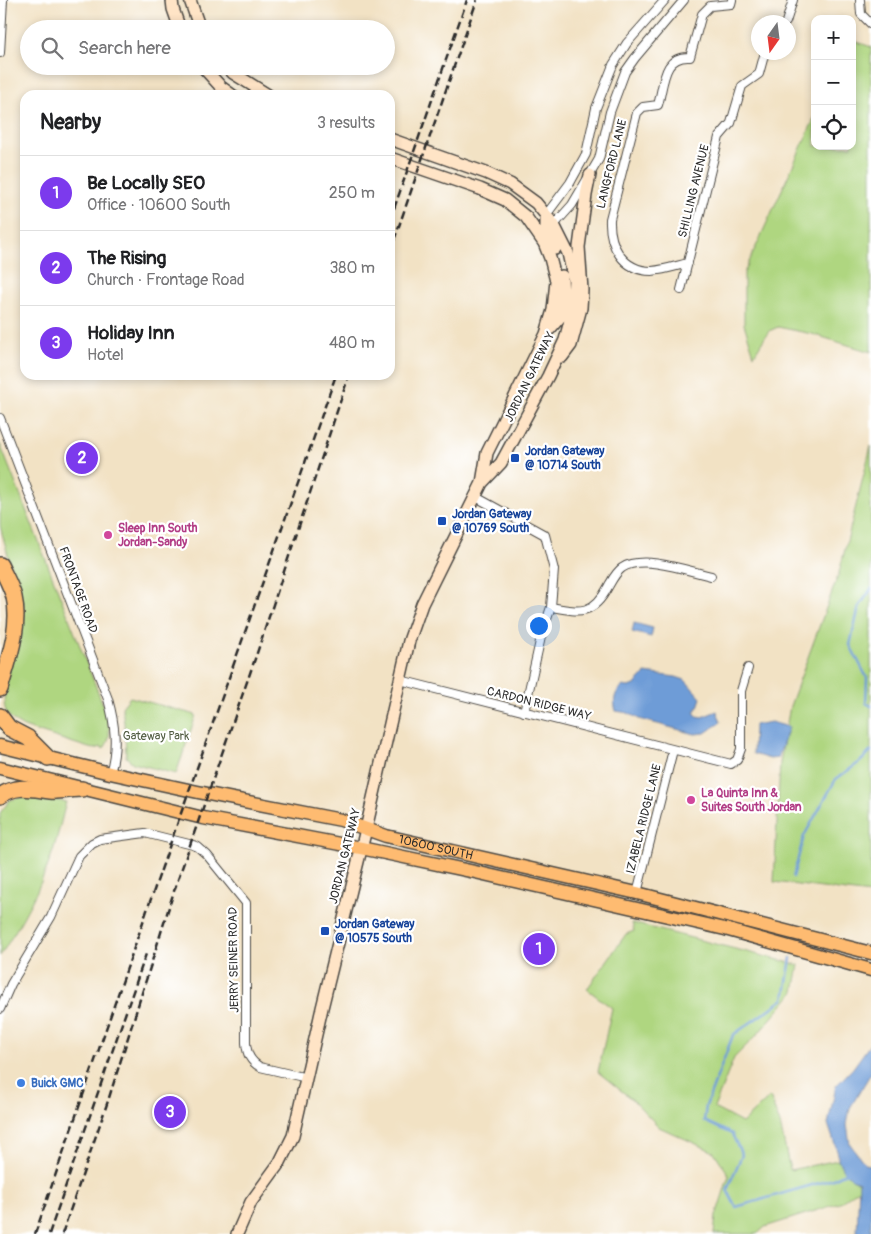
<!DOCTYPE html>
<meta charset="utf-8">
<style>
body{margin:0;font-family:Pangolin,sans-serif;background:#f2f2f2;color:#202124}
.controls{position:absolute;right:15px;top:15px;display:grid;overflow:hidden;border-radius:10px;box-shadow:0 2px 8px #0003}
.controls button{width:45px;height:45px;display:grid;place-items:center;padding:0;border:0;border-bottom:1px solid #e0e0e0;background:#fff;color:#202124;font:25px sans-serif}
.compass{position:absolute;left:751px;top:15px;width:45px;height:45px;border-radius:50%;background:#fff;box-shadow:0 2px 8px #0003;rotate:194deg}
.you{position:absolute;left:538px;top:625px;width:18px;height:18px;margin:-12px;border:4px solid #fff;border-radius:50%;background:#1a73e8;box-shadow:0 0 0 8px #1a73e833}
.badge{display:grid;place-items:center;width:32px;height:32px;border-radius:50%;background:#7c3aed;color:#fff;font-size:16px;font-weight:700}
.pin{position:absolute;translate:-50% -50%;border:2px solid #fff;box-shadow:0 1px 5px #0006}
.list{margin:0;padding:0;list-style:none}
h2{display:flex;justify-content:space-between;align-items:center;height:65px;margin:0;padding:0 20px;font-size:21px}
h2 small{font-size:16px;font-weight:400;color:#757577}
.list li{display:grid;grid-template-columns:32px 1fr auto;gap:15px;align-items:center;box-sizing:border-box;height:75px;padding:0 20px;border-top:1px solid #e0e0e0}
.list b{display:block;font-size:19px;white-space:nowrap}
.list p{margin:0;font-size:16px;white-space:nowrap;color:#757577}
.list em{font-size:16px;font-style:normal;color:#757577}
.icon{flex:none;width:28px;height:28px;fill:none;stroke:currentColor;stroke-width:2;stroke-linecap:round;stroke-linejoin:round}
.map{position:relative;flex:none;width:871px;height:1234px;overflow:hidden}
.search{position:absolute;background:#fff;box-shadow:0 2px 8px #0003;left:20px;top:20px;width:375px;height:55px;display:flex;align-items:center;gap:12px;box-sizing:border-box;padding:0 18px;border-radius:28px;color:#757577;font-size:19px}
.panel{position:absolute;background:#fff;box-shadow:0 2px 8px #0003;left:20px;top:90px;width:375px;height:290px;border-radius:15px}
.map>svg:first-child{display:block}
</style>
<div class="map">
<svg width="871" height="1234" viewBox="0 0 871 1234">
<rect width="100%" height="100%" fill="#fff"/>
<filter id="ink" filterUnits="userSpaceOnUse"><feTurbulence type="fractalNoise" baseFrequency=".02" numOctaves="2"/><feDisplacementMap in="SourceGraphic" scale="10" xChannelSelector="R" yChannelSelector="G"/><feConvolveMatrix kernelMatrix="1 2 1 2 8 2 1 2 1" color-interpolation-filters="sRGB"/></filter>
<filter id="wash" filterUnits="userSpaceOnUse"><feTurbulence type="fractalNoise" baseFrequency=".0096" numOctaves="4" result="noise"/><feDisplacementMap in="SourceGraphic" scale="20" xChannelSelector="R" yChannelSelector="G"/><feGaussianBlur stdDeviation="1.12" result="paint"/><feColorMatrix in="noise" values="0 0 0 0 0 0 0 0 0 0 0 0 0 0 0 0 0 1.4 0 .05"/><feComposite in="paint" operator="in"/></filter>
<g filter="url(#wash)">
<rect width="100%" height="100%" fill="#f2e2c4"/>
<path fill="#afd680" stroke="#6d8056" d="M852,40L871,47V352L812,334L778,327L769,331L754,355L744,324V273L815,117V146H852Z
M0,444L104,707C108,721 114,738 103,749L102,747L94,749L89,748L24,727C7,718 2,711 5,691L21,603L0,526Z
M871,446V894L774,882L780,763L790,706L839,573Z
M130,697L196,715L176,774L133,763L126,757L125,731L122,707Z
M26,796L66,802C62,818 58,835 53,851C41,888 21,923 0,956V813L10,800Z
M632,923L799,965L794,992L756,1036L734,1058L714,1108L742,1123L770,1097L780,1124L790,1170L838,1160L852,1179L859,1182L860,1188L840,1203L765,1227L757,1234H714L716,1216L729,1175L714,1152L659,1127L634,1101L598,1072L612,1008L587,989L626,934L634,931Z"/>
<path fill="#6e9cd7" stroke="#4c6481" d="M634,623L653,628L651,637L632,632Z
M645,673L676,677L685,680L701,698L698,707L694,712L697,716L702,717L717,711L721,722L705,733L695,734L639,719L628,713L616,711C613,700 614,693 623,686L628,687L635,685C638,680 642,679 645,673Z
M771,722L789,727L778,758L770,759L753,754L754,725Z
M871,1043V1073L850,1108L847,1125L850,1144L865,1164L871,1165V1234H857L859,1182L852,1179L843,1170L838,1160V1154L828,1124L836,1086L853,1068Z"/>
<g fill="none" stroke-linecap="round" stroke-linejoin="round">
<path stroke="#6e9cd7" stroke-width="2.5" d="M871,589L859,607L850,645L867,678L866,703L871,706
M793,877L804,836L836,779L860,762L871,751
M791,958L784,999L733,1035L706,1106L704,1121L732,1134L742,1155L727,1190L736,1207L833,1179L848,1172"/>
</g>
</g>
<g filter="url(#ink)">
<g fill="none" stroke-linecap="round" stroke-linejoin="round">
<defs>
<path id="street" d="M860,0L861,14L871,24
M786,22L793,0
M0,53L3,0
M546,215L570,183L586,154L596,108L613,65L627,43L665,0
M554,225L572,205L599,159L610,112L625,72L635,58L684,0
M688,263C676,266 664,270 652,271C622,271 609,245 610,219L637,113L643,107L658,105C664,84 663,55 690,57L702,14L710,6L731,4L732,0
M681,290L719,137L731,123L742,86L759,74L765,52
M0,418L108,699C115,724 118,747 110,773
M474,496L545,535L554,570L551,607L541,637L524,712
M551,607C579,612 593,616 608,587C612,580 616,572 622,568C642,554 689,571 711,576
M400,680L731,764L737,760L741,749V691L748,668
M637,893L673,750
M0,1009L11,984L51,917L79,856L92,843L100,839L145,833L193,845L198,847L207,855L246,903V1043C247,1054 250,1061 260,1067L307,1078"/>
<path id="secondary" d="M172,0L173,9L180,29
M190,0L200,29
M202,66L221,87L232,95
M226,66L233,73L268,95
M390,158L480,189L505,200L526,217L544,243L550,258L556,281L553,310L546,334L487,453L482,483
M546,215V228L555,249
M550,329L561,316L563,299L562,276
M562,357L571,345L581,308L582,290L579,247L586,195L590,175
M237,1234L251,1202L280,1162L293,1136L322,1008L366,829L400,680L409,641L422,604L482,483L501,463L548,376L565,340L572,313L574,280L568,253L554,225L536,203L510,184L486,173L390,139"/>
<g id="primary">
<path id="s1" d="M0,746L110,773L198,792L341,820L386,836L637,893L871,953"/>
<path d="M0,768L203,818L361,848L475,872L725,929L871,970"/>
</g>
<path id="highway" d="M0,565C5,576 11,586 14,597C21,627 8,661 0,689
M0,716L9,728L28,738L48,758
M0,796C16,784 32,789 50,791C60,792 72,789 82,789"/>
</defs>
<use href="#street" stroke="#494642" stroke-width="10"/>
<use href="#secondary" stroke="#494642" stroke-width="14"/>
<use href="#primary" stroke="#494642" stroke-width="15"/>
<use href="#highway" stroke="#494642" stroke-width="18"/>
<use href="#street" stroke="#fff" stroke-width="8"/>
<use href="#secondary" stroke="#ffe4c6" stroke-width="11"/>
<use href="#primary" stroke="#febb71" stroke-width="12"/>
<use href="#highway" stroke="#febb71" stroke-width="15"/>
<path stroke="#2b2b2b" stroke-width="2.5" stroke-dasharray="8 4" stroke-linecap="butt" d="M390,220L467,0
M390,252L477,0
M35,1234L162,867L336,375
M49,1234L147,951
M62,1234L108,1101L175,888L256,656L349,375"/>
</g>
</g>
<g fill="#1a4fb4" stroke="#fff" stroke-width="2">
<rect x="510" y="453" width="10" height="10" rx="2.5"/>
<rect x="437" y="516" width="10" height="10" rx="2.5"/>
<rect x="320" y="926" width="10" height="10" rx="2.5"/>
</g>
<g fill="#d1479c" stroke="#fff" stroke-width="2">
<circle cx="108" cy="535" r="5"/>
<circle cx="691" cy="800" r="5"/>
</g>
<circle fill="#3f7fe0" stroke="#fff" stroke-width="2" cx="21" cy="1083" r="5"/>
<g text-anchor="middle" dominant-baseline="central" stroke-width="4.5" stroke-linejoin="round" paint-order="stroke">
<g font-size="12" fill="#2b2b2b" stroke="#fff">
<text transform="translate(612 164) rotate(-76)">LANGFORD LANE</text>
<text transform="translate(694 191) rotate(-76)">SHILLING AVENUE</text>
<text transform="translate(530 377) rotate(-64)">JORDAN GATEWAY</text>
<text transform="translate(78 590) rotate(70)">FRONTAGE ROAD</text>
<text transform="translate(539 704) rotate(14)">CARDON RIDGE WAY</text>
<text transform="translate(644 819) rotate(-76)">IZABELA RIDGE LANE</text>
<text stroke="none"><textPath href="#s1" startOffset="448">10600 SOUTH</textPath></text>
<text transform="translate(345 856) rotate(-76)">JORDAN GATEWAY</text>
<text transform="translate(234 960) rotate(-91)">JERRY SEINER ROAD</text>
</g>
<g font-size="12" font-weight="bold" fill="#164399" stroke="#fff" text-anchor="start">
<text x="525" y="451">Jordan Gateway<tspan x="525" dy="14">@ 10714 South</tspan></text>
<text x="452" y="514">Jordan Gateway<tspan x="452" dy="14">@ 10769 South</tspan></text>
<text x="335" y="924">Jordan Gateway<tspan x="335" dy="14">@ 10575 South</tspan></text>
</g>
<g font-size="12" font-weight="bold" fill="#b23c85" stroke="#fff" text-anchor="start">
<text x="118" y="528">Sleep Inn South<tspan x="118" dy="14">Jordan-Sandy</tspan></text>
<text x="701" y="793">La Quinta Inn &amp;<tspan x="701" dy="14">Suites South Jordan</tspan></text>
</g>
<g font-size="12" fill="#535e44" stroke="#fff">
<text x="156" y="736">Gateway Park</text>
</g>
<g font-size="12" font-weight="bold" fill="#366cbe" stroke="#fff" text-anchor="start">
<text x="31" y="1083">Buick GMC</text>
</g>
</g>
</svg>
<div class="controls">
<button>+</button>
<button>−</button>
<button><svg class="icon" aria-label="locate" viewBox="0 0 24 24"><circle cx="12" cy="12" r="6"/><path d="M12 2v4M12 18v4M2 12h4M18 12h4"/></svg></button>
</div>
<svg class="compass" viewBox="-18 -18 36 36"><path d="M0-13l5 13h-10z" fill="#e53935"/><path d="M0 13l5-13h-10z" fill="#757577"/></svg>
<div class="you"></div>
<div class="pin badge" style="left:539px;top:949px">1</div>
<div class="pin badge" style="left:82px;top:458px">2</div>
<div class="pin badge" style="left:170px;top:1112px">3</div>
<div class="search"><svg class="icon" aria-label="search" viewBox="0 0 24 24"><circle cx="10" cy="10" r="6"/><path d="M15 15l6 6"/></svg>Search here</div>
<section class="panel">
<h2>Nearby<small>3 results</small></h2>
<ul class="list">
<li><span class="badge">1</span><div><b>Be Locally SEO</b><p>Office · 10600 South</p></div><em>250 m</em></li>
<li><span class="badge">2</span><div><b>The Rising</b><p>Church · Frontage Road</p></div><em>380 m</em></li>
<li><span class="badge">3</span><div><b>Holiday Inn</b><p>Hotel</p></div><em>480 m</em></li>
</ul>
</section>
</div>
